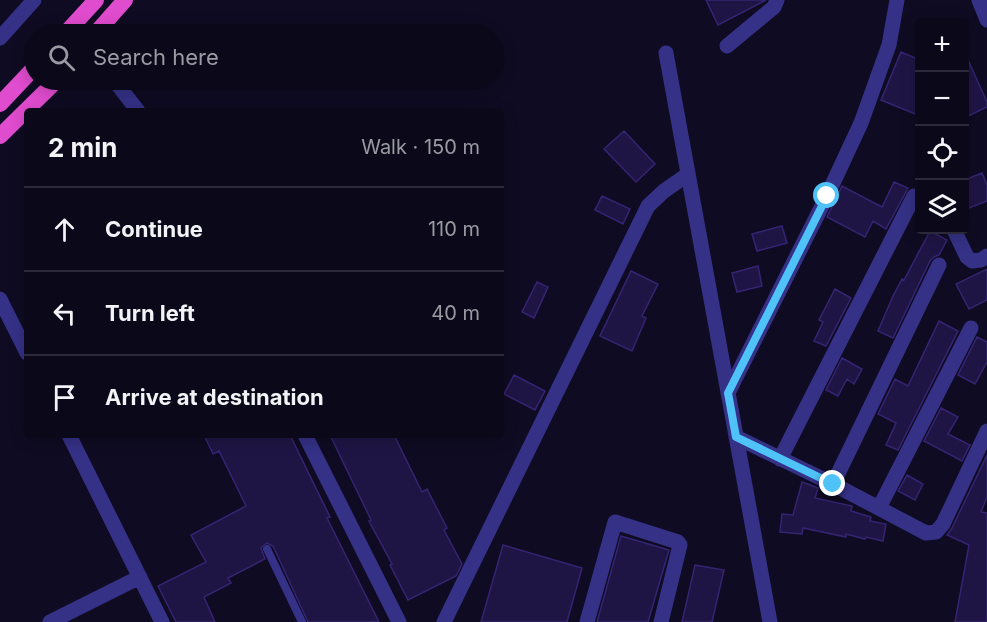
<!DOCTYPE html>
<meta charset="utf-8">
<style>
body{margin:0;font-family:Inter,sans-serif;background:#191627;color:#f1f3f6}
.controls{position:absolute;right:18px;top:18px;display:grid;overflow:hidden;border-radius:6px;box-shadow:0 3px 15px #0003}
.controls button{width:54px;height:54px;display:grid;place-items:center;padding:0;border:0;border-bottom:2px solid #2b2939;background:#0b081a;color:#f1f3f6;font:30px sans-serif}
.stop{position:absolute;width:18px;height:18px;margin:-14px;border:4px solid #4fc3f7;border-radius:50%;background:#fff}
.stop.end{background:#4fc3f7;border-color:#fff;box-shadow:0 2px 6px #0008}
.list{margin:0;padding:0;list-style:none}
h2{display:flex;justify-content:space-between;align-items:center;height:78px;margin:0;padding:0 24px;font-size:26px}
h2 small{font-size:20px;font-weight:400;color:#9a9aa2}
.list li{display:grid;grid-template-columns:39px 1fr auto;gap:18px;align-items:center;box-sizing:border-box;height:84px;padding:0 24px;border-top:2px solid #2b2939}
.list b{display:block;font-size:22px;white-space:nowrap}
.list em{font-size:20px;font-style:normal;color:#9a9aa2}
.icon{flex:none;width:33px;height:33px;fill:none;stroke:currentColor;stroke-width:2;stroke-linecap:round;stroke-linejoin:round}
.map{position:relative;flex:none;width:987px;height:622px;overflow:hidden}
.search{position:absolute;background:#0b081a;box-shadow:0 3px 15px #0003;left:24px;top:24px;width:480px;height:66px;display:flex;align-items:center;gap:15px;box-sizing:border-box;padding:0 21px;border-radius:33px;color:#9a9aa2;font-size:22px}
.panel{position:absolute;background:#0b081a;box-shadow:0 3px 15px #0003;left:24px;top:108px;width:480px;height:330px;border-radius:6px}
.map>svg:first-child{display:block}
</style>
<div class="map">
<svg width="987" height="622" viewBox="0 0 987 622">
<rect width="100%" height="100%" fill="#0f0b22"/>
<path fill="#1f1545" stroke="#352473" stroke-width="1.5" d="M706,0H766L718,25Z
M964,51L987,102V107L964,118Z
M901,52L920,60V116L881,100Z
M624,131L655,164L636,182L604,149Z
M982,173L987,185V201L964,210V180Z
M894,182L908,188L886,229L873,221L865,237L827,217L842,186L882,207Z
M602,196L630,209L623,224L595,210Z
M782,226L787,243L757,251L752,234Z
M930,231L947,240L939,255L934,257L930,261L893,338L878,331L893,296L902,279L904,280Z
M758,266L762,286L737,292L732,273Z
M987,269V300L969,309L956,284Z
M631,271L658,284L642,316L646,318L632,351L600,336Z
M537,282L548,287L534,318L522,312Z
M835,289L851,298L826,346L814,341L823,322L819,320Z
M939,321L958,331L898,450L886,445L896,423L878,414L895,379L908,386Z
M977,337L987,342V362L975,384L958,375Z
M842,358L862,369L854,384L847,379L838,396L826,390Z
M514,375L545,391L535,410L504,394Z
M941,408L958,417L948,434L970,445L962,461L924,441Z
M204,435H290L330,517L327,518L379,622H308L273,546L267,543L261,548L265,559L228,578L231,583L204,597L215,622H176L158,586L206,562L191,535L246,506L219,451L213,454Z
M330,435H394L422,492L427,489L447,528L444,530L462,564L456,576L408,600L390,565L392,564L369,521L371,520Z
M987,455V497L981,512L987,513V622H955L969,545L947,535L952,528Z
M907,475L923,484L915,500L898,491Z
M802,482L818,488L815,498L852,506L851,511L871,517L870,521L886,524L883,541L866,537L865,539L846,534V537L803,528L802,534L780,532L782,514L793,515Z
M621,536L669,550L648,622H597Z
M503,545L582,568L567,622H481Z
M695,565L724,570L712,622H682Z"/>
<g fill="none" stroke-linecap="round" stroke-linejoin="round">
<path stroke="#353186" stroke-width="8" d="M267,549L302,622"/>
<path stroke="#353186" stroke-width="15" d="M979,0L987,20
M0,38L34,0
M727,46L774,7L777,0
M666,53L770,622
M114,80L138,111
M954,230L967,257L972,261L981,260L987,256
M0,299L27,353
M728,393L827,196L861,123L889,45L897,0
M69,435L162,622
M305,435L399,622
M736,437L833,484L926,533L936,532L943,524L987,431
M780,459L914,196
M833,484L939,265
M879,508L971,328
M50,622L140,577
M444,622L648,206L664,191L687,175
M587,622L615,522L678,542L680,545L661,622"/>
<path stroke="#e04cce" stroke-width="16" d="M65,34L96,0
M95,34L125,0
M0,104L34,68
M0,136L57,80"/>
</g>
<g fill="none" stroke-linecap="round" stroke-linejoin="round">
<path stroke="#4fc3f7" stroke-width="8" d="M827,196L728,393L736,437L833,484"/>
</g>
</svg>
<div class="controls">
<button>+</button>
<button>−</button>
<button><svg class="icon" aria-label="locate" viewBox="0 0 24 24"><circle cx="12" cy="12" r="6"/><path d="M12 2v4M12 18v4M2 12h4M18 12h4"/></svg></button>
<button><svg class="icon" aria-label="layers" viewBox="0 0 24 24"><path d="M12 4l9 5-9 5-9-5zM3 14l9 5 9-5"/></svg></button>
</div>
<div class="stop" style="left:827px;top:196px"></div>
<div class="stop end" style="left:833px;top:484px"></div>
<div class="search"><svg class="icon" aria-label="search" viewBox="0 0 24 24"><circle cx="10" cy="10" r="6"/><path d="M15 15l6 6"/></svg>Search here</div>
<section class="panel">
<h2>2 min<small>Walk · 150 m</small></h2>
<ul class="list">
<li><svg class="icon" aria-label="ahead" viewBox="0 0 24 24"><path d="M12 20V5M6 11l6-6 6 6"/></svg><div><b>Continue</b></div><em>110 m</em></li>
<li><svg class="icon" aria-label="left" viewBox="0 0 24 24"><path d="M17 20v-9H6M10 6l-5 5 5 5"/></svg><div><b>Turn left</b></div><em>40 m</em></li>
<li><svg class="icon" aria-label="arrive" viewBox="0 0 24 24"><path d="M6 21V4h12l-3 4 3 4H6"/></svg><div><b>Arrive at destination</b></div></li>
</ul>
</section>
</div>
